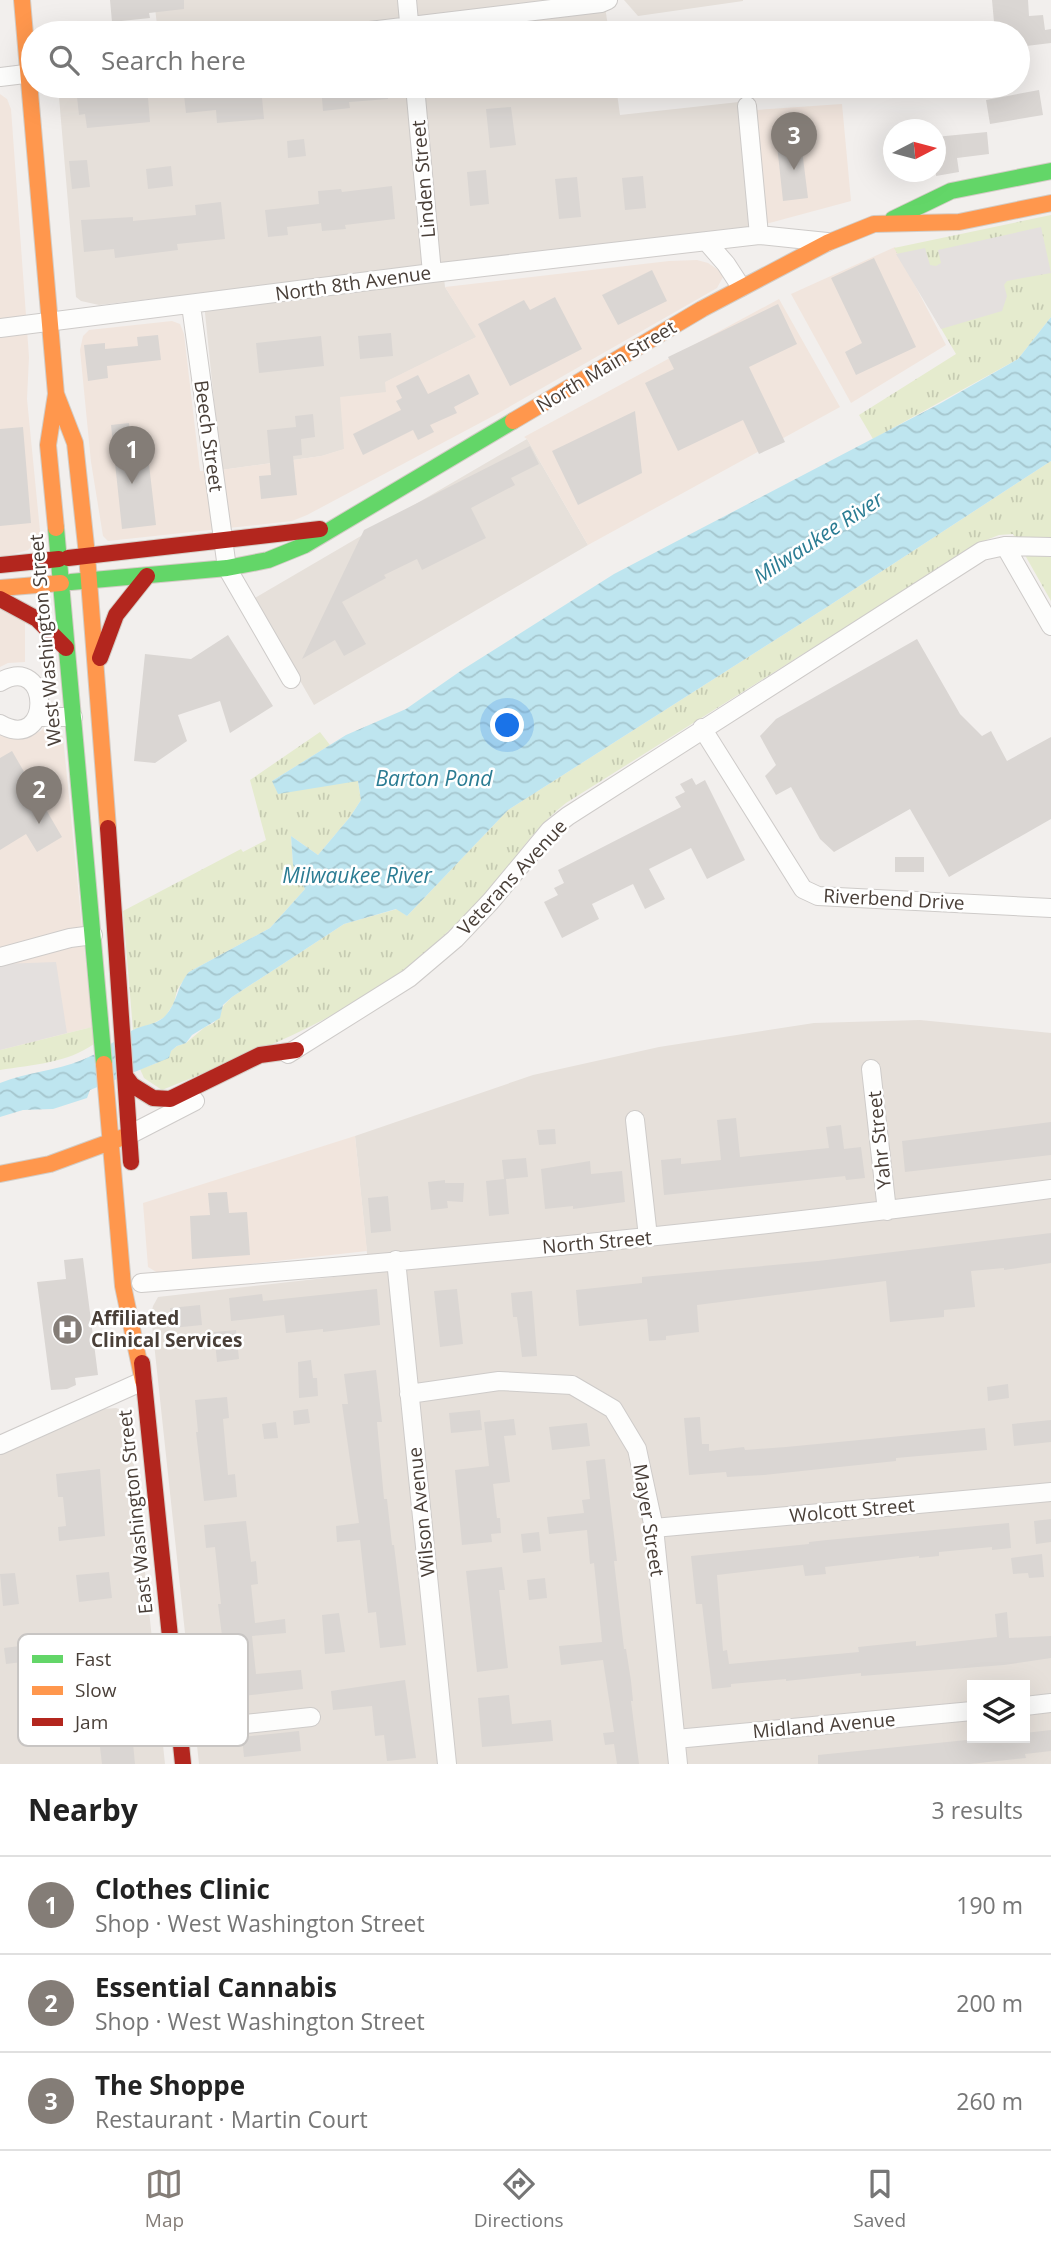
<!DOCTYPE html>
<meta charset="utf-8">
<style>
body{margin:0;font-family:"Open Sans",sans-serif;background:#f6f6f6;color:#222}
.controls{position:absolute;right:21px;bottom:21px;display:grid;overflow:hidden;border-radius:0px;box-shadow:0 7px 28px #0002}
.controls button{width:63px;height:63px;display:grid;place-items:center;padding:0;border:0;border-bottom:2px solid #e0e0e0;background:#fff;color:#222;font:35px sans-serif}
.compass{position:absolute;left:883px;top:119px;width:63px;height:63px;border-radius:50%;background:#fff;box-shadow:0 7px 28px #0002;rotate:84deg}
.you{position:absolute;left:508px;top:726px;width:24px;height:24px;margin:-18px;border:5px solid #fff;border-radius:50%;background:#1a73e8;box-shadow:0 0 0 10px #1a73e833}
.badge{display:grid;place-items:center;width:46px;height:46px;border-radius:50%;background:#847d77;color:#fff;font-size:23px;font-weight:700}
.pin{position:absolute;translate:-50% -58px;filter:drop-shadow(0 2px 4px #0008)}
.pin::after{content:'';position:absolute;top:37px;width:24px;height:21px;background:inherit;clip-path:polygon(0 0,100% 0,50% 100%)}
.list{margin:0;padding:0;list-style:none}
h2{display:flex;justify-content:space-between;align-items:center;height:91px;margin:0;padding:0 28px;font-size:30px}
h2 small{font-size:23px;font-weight:400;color:#767676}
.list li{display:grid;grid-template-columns:46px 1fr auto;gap:21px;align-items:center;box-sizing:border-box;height:98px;padding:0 28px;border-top:2px solid #e0e0e0}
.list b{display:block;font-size:26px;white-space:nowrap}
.list p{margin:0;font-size:23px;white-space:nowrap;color:#767676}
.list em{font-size:23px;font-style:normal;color:#767676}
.icon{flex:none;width:38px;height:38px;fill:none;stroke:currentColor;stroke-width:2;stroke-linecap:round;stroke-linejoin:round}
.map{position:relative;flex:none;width:1051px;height:1764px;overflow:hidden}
.search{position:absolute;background:#fff;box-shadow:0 7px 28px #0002;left:21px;right:21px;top:21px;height:77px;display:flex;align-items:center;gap:18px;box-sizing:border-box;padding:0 24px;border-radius:38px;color:#767676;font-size:26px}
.sheet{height:385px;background:#fff}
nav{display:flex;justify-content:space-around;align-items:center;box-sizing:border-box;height:98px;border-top:2px solid #e0e0e0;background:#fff;font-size:19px;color:#767676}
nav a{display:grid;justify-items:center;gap:4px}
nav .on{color:#847d77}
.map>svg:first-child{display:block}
</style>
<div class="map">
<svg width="1051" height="1764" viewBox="0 0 1051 1764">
<defs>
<pattern id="park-tufts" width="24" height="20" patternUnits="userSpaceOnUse" patternTransform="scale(1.75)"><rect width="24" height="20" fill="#e5ebce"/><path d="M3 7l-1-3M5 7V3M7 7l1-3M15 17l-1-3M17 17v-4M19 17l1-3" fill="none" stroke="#c6cbb2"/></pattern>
<pattern id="water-waves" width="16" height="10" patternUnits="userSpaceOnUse" patternTransform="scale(1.75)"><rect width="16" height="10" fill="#bee5ef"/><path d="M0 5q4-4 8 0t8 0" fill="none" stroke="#a5c6ce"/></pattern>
</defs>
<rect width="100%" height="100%" fill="#f2efed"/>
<path fill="#e6e0da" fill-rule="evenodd" d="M154,0H604L609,33H158Z
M624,0H743V1L638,16Z
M61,86H616L620,115L739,102L751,228L443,267L445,287L477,337L386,382V392L345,449L322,456L221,470L203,293L99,305L81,301L76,297L59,97Z
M527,439L588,545L314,705L253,599Z
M920,1020L1051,1033V1764H199L151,1315L153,1306L158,1297L369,1273L355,1136L533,1075L659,1047L814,1023ZM972,1685H1025V1738H972Z
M116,1408L127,1412L129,1418L165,1764H0V1453L103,1409Z"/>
<path fill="#f1e5dd" d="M0,94L7,99L11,109L29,357L27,399L40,531L38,540L28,550L0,558Z
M842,104L851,201L762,225L755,110Z
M895,247L946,345L851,403L791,294Z
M697,260L708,263L720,271L723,277L717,288L495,415L307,515L292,521L108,541L103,536L91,462L80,350L83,336L89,330L172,321L180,324L184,334L200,471L221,470L321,456L344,449L340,397L386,392L385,382L476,337L445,287L669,261Z
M779,299L840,407L588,545L527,439L524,437Z
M0,608L25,619V662L8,663L0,667Z
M46,724L52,725L63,737L92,1027L0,1050V735L24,737L41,731Z
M355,1136L367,1251L167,1273H158L148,1267L143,1203Z"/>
<path fill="url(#park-tufts)" d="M1051,215V317L1018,359L873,439L859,415L956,354L894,248Z
M1051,461V601L1013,534L999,535L981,542L566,803C536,826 516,857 493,886C477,905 458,922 440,939C362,1013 260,1050 162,1090L144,1078L140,1069L157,1063L177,1046L186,1043L205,1027L214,1023L224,1005L232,997L344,924L397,909L407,916L508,810L827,607Z
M320,732L330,745L272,781H358L361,800L350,817L318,855L291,836L293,865L305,889L270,928L189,972L177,990L174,1003L165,1017L152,1024L133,1030L123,911L241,849L243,852L266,840L250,780Z
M92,1027L94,1044C67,1063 32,1065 0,1070V1050Z"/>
<path fill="#e4e0de" d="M1041,227L1051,273L1007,281L1004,285L1007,296L1002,311L941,329L896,254L925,248L930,265L936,266L941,263L938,250Z
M56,962L67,1033L0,1050V964Z"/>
<path fill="url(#water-waves)" d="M1051,317V461L827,607L508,810L407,916L396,909L344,924L232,997L223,1005L220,1018L192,1035L186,1043L177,1046L171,1051L169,1058L90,1090L87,1098L53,1109L23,1110L0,1117V1083C28,1072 55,1071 82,1060C101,1053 116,1039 133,1030C143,1025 154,1025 163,1018C177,1006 177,985 189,972L270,928L305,889L293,865L291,836L318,855L350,817L361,800L358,781L278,794L272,781L346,735L406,709L462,670L614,574L941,403L1018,359Z"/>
<path fill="#dad6d3" d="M110,0H184V9L149,13L150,18L112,22Z
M992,0H1028L1029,16L1043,15L1045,30L1051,29V43L1018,47V33H995Z
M96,86H147L150,122L87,128L85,114L79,115L76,88Z
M183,86H298V95L262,98L264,119L217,123L216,110L186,113Z
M321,86H387L388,99L349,102L350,108L323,111Z
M1039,90L1043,115L990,124L986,100Z
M511,107L516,145L490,148L486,109Z
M987,132L989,154L957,158L959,172L936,176L935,137Z
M304,139L306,156L288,158L287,141Z
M801,142L808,198L783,201L777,145Z
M87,160L90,187L72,189L69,161Z
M171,166L173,186L148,189L146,169Z
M486,170L489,204L470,206L467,172Z
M643,176L646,208L625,210L622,178Z
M577,177L581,217L559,219L555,179Z
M392,186L395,219L345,225L346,229L322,231L321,223L287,227L288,235L268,237L265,210L319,204L318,191L341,189L342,192Z
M221,202L225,239L177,244L178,250L115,258L114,249L84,252L81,220L133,217V221L196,215L195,205Z
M874,258L916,347L856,375L845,352L862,343L831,278Z
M652,270L667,301L618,325L602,295Z
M555,297L582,349L510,386L478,324L524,300L530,310Z
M778,304L797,344L749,367L785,442L759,454L743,420L678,451L645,383L674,369L668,357Z
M391,333L393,356L360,359L358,336Z
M158,335L161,360L107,366L108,378L88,381L84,345L105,343V349L138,346L137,337Z
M321,336L324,366L259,373L256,343Z
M469,374L479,394L454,407L457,413L430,425L434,432L418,440L413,430L363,455L353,434L401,410L396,401L402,398L396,386L418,375L428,394Z
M635,411L642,473L578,505L552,451Z
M313,414L315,437L301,439L302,455L293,456L297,495L261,499L259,476L271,475L267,430L296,427L295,416Z
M129,423L131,440L146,438L156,525L122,529L111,425Z
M23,427L31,523L0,526V429Z
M530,446L539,464L511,478L515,485L471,508L486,538L422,570L417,559L384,575L386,578L342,602L366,644L344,656L335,640L302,659L364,530Z
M228,635L273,706L230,733L220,701L178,715L187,741L155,763L134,761L145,654L191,659Z
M917,639L960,714L982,736L991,731L1007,761L1051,737V819L949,877L910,809L834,852L820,839L791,787L776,795L765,776L776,765L760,736L776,719Z
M12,751L62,837L37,852L26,834L0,850V758Z
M692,778L696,785L705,780L745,860L707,879L691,848L649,869L665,899L645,909L633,884L592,904L599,919L562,938L544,902L558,895L554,888L564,883L558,870L681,807L675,797L685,792L680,784Z
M895,857H924V872H895Z
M736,1118L740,1157L829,1148L826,1127L841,1125L844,1149L861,1147L865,1178L846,1180L845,1176L664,1195L661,1160L681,1158V1164L721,1160L717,1120Z
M1051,1122V1155L905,1172L902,1141Z
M555,1129L556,1144L539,1145L537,1130Z
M526,1158L528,1177L506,1179L509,1214L489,1216L486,1181L504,1179L502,1160Z
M590,1161L591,1174L622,1171L625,1202L573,1209V1206L545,1209L541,1169Z
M445,1180V1183H464L463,1202L447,1201L448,1208L431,1210L428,1182Z
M227,1192L229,1213L247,1212L250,1255L192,1259L190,1216L210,1215L208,1193Z
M388,1196L391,1231L371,1233L368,1198Z
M1051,1233V1263L1004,1270V1268L971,1271L975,1307L944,1310V1317L890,1322L886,1281L697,1305L699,1332L666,1336V1340L649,1341L647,1319L579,1326L576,1290L642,1283V1277L818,1261Z
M83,1258L98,1375L75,1378L76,1385L67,1389L51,1390L37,1282L66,1279L64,1260Z
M377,1289L380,1325L323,1332V1329L286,1333L284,1315L231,1321L229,1298L262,1294L263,1301Z
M457,1289L463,1344L440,1347L434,1291Z
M532,1291L537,1356L522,1357L517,1317H513L511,1293Z
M200,1305L202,1325L172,1328L170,1308Z
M236,1330L239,1359L217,1362L214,1332Z
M311,1360L313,1378H317L318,1396L299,1398L298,1362Z
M376,1370L382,1422H377L384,1499H387L392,1545H394L406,1645L380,1648L376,1612L368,1613L360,1540L337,1542L336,1526L359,1523L342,1404H348L344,1374Z
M1008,1384L1009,1398L988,1401L987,1387Z
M227,1397L229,1418L223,1419L228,1475L235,1474L237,1497L204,1501L196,1432H198L195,1400Z
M308,1409L310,1423L294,1425L293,1411Z
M480,1410L482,1430L451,1433L449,1413Z
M700,1417L702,1444H709V1451L744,1447L745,1450L786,1447L985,1428L987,1450L896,1458V1461L764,1475L727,1477L726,1472L689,1475L684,1418Z
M514,1419L516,1435L504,1436L510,1482L493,1484L497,1518H500L501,1533L491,1534L492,1542L462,1545L455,1470L489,1466L484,1422Z
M1051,1420V1442L1014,1446L1012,1424Z
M276,1422L278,1438L264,1439L262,1424Z
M587,1423L590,1446L552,1450L549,1427Z
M605,1459L617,1561H614L624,1649H626L631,1681L633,1701H631L639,1764H617L614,1744L605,1745L603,1733L614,1732L603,1660L561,1665L559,1646L602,1642L594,1563L590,1564L587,1530L549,1534L547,1517L584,1513L582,1500L590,1499L586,1461Z
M100,1469L105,1536L59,1541L58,1527L66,1526L63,1497H58L56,1474Z
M1051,1519V1542L1036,1544L1034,1521Z
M246,1521L251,1562L256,1561L258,1584L251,1585L255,1623L285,1619L286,1633L252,1636L256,1674L301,1670L303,1689L234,1697L231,1665H226L221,1628L218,1604H221L215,1547L206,1548L204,1525Z
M1009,1523L1011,1548L992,1550V1547L939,1552V1556L919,1558V1556L825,1567L826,1574L805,1576L803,1565L717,1575L723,1651L727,1650L729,1664L859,1652L858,1647L916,1641V1646L997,1637L995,1614L1007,1612L1009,1638L1051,1636V1658L1004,1665L861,1676V1673L786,1681V1679L731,1684V1687L712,1689L702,1604H696L691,1556L809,1544V1542L827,1540Z
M539,1532L541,1551L523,1553L521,1534Z
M1042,1554L1044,1577L1029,1578L1028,1573L1013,1574L1011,1558Z
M502,1567L505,1590H499L508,1668L477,1672L466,1571Z
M109,1572L112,1598L79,1602L76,1575Z
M15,1573L19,1604L3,1606L0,1574Z
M545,1578L547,1598L529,1600L527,1580Z
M339,1613L345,1652L325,1654L322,1615Z
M117,1642L125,1712H130L135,1764H102L95,1704L92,1705L84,1645Z
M20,1646L22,1662L6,1664L4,1648Z
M405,1680L416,1758L387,1761L384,1735L375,1736L372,1706L333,1710L331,1691Z
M509,1695L512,1724L551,1720L553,1741L482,1747L478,1698Z
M1051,1730V1751L1025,1754L1026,1758L970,1764H818V1755L987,1738H1025V1733Z
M299,1731L301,1751L244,1757L242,1737Z"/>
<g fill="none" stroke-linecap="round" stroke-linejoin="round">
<defs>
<path id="street" d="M407,0L410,33
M353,33L601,3L608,0
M0,77L33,73
M415,86L432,273
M747,106L759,235
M706,241L726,264L741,287
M191,305L227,568L291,679
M0,328L432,273L759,235L827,242
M1005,546L1051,626
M0,682C52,652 53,754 0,724
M37,717H73
M702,728L803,889L818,896L1051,908
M0,957L70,938L93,935
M288,1054L409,978L455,939L491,901L550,830L568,816L982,551L1005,546L1051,547
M871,1069L887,1211
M635,1120L648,1237
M129,1135L195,1101
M396,1260L447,1764
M141,1283C445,1259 749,1230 1051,1189
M409,1394L499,1381L572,1385L613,1409L637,1449L654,1528L678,1764
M0,1445L143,1381
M654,1528L1051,1492
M1025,1706L1051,1703
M180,1731L311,1717
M676,1739L972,1711"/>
<path id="fast" d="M893,219L951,191L1051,171
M56,528L104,1064
M71,582L227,568L268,560L305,545L513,421"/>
<path id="slow" d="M22,0L56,394L48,445L56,528
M56,394L75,443L87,555L108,828
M513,421L702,309L827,243L874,224L959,222L1051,203
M0,588L61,583
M104,1064L123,1286L143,1381
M0,1174L50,1164L129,1135"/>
<path id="jam" d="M68,558L320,529
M0,565L59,559
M0,599L37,619L66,648
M100,658L116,615L147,576
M108,828L131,1162
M126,1077L132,1085L153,1098L170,1099L260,1055L296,1050
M142,1363L183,1764"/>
</defs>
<use href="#street" stroke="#cecbc9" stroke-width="20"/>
<use href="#fast" stroke="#d3ccc5" stroke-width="18"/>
<use href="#slow" stroke="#d3ccc5" stroke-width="18"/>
<use href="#jam" stroke="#d3ccc5" stroke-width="18"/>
<use href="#street" stroke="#fdfdfc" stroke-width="18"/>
<use href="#fast" stroke="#63d668" stroke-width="16"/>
<use href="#slow" stroke="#ff974d" stroke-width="16"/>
<use href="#jam" stroke="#b3261e" stroke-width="16"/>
</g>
<defs>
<symbol id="hospital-disc" viewBox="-11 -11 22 22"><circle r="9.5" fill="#847d77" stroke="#fff"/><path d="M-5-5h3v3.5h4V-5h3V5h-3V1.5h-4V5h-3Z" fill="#fff"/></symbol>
</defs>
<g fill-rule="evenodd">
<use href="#hospital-disc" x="50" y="1312" width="35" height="35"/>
</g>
<g text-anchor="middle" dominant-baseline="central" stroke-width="5" stroke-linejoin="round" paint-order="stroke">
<g font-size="19" fill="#493f38" stroke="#fff">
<text transform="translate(423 179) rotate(-95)">Linden Street</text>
<text transform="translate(353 283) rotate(-8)">North 8th Avenue</text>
<text transform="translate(606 366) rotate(-31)">North Main Street</text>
<text transform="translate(209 436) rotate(82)">Beech Street</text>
<text transform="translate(45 640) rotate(-95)">West Washington Street</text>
<text transform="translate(512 877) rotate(-47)">Veterans Avenue</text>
<text transform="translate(894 899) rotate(3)">Riverbend Drive</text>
<text transform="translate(879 1140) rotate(-96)">Yahr Street</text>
<text transform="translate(597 1242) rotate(-5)">North Street</text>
<text transform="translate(852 1510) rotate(-5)">Wolcott Street</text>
<text transform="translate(135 1512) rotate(-96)">East Washington Street</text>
<text transform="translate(421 1512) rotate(-96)">Wilson Avenue</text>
<text transform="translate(649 1520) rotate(81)">Mayer Street</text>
<text transform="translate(824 1725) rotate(-5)">Midland Avenue</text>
</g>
<g font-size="19" font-weight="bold" fill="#493f38" stroke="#fff" text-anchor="start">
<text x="91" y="1318">Affiliated<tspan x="91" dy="22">Clinical Services</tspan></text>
</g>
<g font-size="21" font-style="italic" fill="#2b7c93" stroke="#fff">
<text transform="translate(818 537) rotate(-33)">Milwaukee River</text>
<text x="434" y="778">Barton Pond</text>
<text x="357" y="875">Milwaukee River</text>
</g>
</g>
<rect x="18" y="1634" width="230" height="112" rx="10" fill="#fff" stroke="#c8c5c3" stroke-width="2"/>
<rect x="32" y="1655" width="31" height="8" fill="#63d668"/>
<rect x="32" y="1686" width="31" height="9" fill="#ff974d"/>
<rect x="32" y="1718" width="31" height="8" fill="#b3261e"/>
<g font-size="19" fill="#493f38">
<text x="75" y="1666">Fast</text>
<text x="75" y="1697">Slow</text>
<text x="75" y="1729">Jam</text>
</g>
</svg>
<div class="controls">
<button><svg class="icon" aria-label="layers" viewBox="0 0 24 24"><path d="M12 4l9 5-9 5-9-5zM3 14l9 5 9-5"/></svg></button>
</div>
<svg class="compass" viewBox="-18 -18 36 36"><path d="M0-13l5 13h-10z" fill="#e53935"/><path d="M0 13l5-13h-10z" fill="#767676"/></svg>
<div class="you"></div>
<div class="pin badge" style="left:132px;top:484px">1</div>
<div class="pin badge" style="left:39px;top:824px">2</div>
<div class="pin badge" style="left:794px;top:170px">3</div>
<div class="search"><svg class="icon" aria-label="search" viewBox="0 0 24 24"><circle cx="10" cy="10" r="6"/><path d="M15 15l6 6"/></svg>Search here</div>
</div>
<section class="sheet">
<h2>Nearby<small>3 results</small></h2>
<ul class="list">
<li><span class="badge">1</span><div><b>Clothes Clinic</b><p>Shop · West Washington Street</p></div><em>190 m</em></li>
<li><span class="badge">2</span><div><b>Essential Cannabis</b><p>Shop · West Washington Street</p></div><em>200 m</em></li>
<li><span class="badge">3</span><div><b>The Shoppe</b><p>Restaurant · Martin Court</p></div><em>260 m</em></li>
</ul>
</section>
<nav>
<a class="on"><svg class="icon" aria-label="map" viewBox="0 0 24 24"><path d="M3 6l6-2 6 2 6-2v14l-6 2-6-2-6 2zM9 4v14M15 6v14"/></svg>Map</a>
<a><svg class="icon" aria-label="directions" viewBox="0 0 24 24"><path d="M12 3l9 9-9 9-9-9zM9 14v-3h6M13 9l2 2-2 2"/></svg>Directions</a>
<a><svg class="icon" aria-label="saved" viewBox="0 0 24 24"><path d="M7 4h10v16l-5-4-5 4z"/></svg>Saved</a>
</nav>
